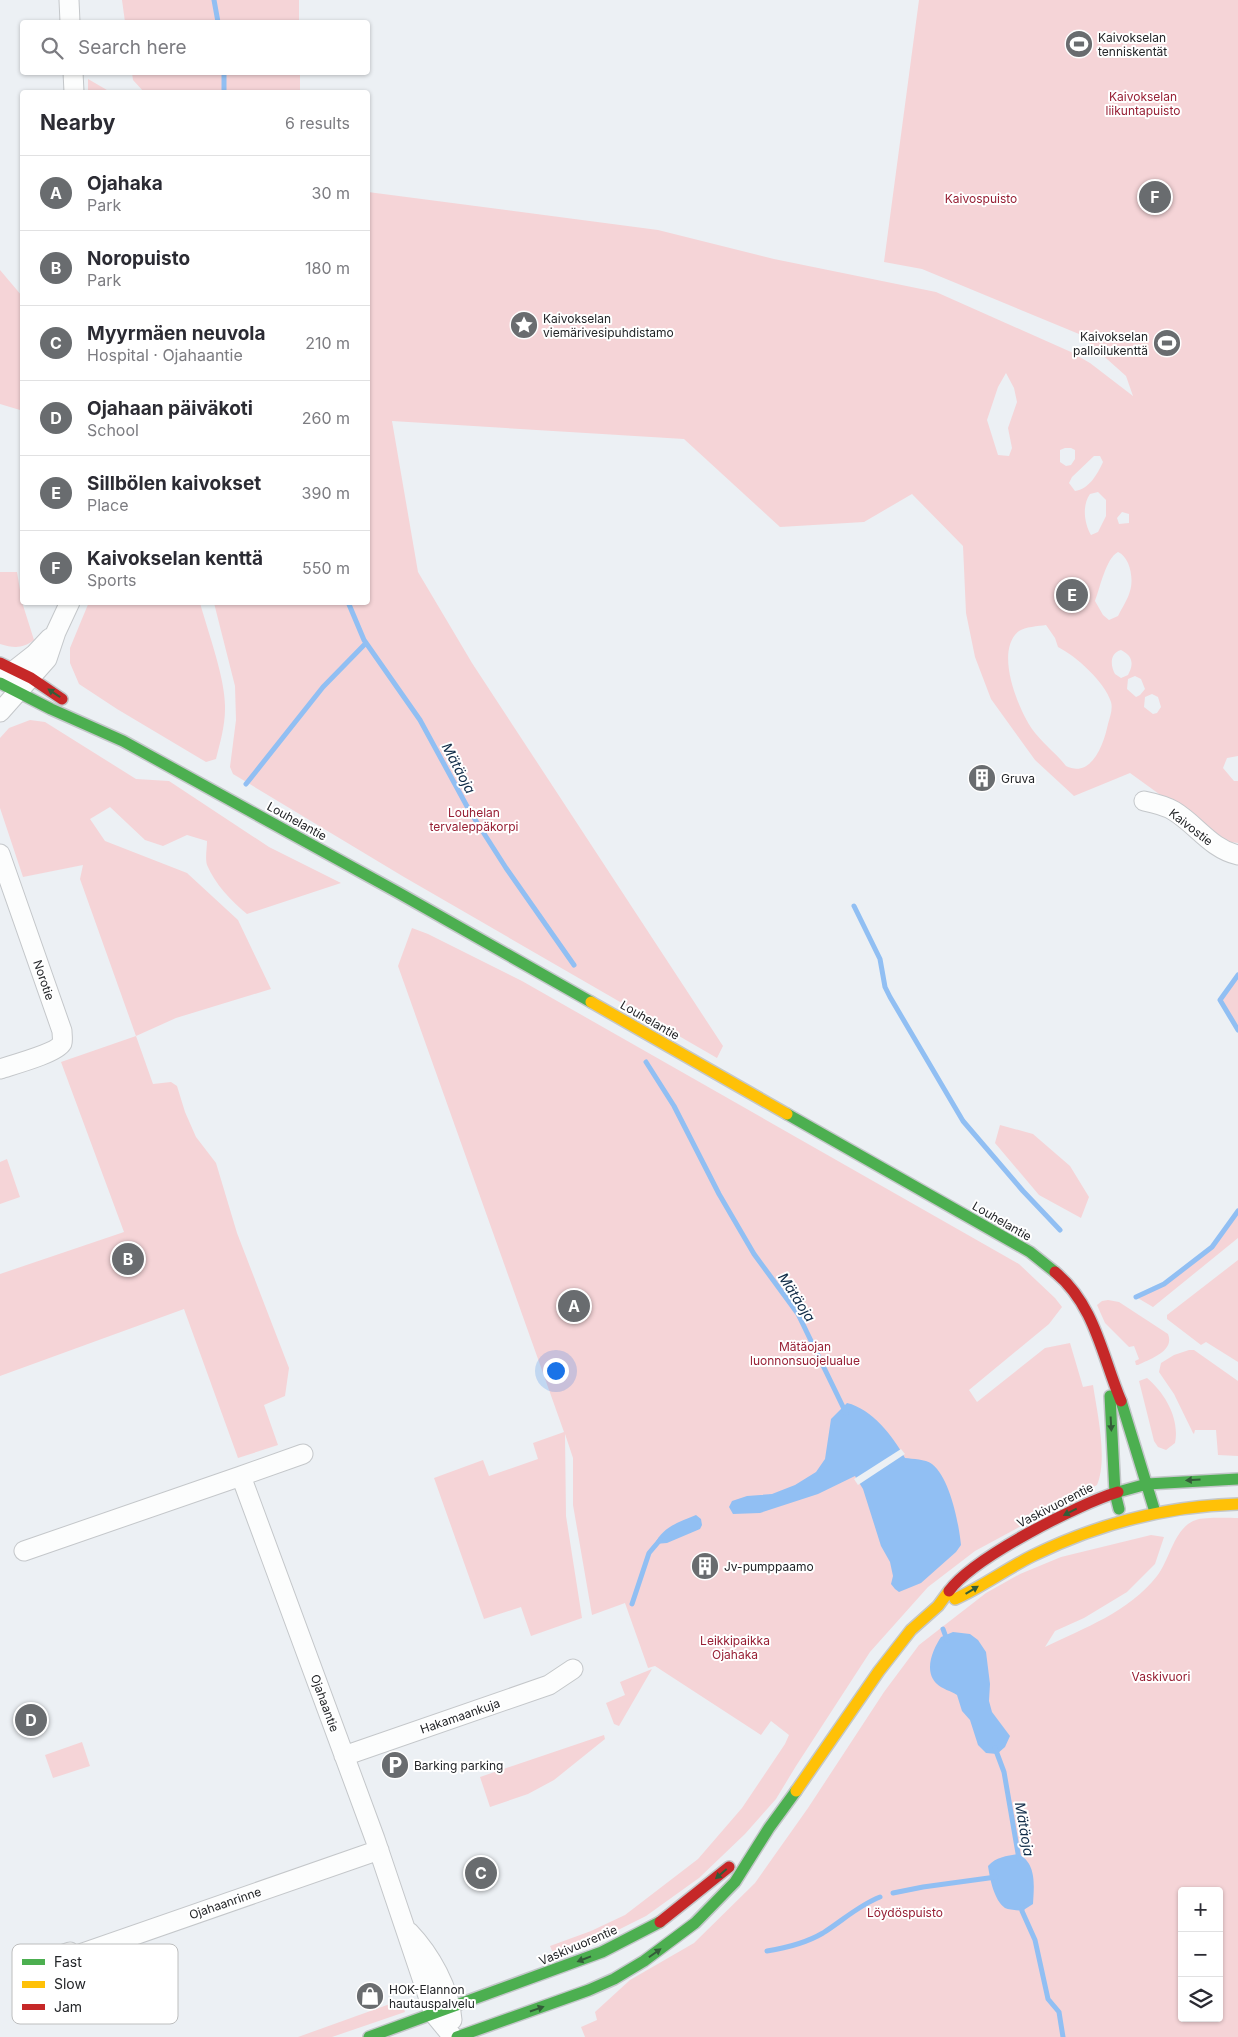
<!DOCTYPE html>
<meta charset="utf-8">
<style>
body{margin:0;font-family:Inter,sans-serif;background:#f2f2f3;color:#2b2b33}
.controls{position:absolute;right:15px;bottom:15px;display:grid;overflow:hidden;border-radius:5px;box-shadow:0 1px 4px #0004}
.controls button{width:45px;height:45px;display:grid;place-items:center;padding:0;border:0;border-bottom:1px solid #e1e1e2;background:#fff;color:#2b2b33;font:25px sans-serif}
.you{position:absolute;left:555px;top:1370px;width:18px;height:18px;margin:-12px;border:4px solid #fff;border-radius:50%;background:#1a73e8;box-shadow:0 0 0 8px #1a73e833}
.badge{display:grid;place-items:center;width:32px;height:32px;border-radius:50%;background:#696c6f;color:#fff;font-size:16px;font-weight:700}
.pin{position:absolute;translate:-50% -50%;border:2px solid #fff;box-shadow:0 1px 5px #0006}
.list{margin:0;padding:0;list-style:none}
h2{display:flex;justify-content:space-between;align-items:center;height:65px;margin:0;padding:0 20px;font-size:21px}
h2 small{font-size:16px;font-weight:400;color:#7c7c81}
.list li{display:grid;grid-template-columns:32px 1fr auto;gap:15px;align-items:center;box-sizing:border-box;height:75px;padding:0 20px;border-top:1px solid #e1e1e2}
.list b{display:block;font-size:19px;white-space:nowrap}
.list p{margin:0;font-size:16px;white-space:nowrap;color:#7c7c81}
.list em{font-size:16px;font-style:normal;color:#7c7c81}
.icon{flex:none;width:28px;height:28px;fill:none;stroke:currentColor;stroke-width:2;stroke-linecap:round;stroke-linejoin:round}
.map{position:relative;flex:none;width:1238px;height:2037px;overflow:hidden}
.search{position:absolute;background:#fff;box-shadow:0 1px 4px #0004;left:20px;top:20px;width:350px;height:55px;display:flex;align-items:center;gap:12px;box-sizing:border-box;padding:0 18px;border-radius:5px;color:#7c7c81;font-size:19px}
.panel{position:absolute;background:#fff;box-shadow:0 1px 4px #0004;left:20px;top:90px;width:350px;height:515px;border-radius:5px}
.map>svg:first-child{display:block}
</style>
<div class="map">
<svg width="1238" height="2037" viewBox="0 0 1238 2037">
<rect width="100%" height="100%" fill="#ecf0f4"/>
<path fill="#f5d4d7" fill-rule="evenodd" d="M122,0H299V22H125Z
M919,0H1238V756L1227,758L1223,768L1234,781H1238V843L1224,841L1130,773L1074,796L1035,760L991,699L975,657L966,613L963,546L912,494L864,522L780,527L684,439L392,421L418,572L472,663L723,1046L717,1058L404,877L233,774L230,767L236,720L235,686L214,603L368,602V192L658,230L774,259L936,292L1071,352L1090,363L1133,396L1126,376L1079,334L922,269L884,262ZM1006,373L1014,388L1017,402L1008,428L1012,448L1009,456L998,455L987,420L998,387ZM1065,448H1071L1075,450V459L1071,465L1066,466L1060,462V450ZM1094,456H1100L1103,462C1097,475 1089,489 1075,491L1069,483L1072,477ZM1098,492L1106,500V516L1098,532L1091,535C1084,523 1082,505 1090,494ZM1122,512L1129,514V523L1119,524L1117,518ZM1118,552C1130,557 1134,579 1130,591C1128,599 1122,608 1118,616L1109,620L1103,615L1095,601C1100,588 1106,558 1118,552ZM1046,625L1055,638L1058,647C1076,656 1105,682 1111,702C1113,709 1110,717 1108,724C1104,743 1092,779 1066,766C1056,753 1042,743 1032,729C1018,708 994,651 1019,631C1025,627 1038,626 1046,625ZM1121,650C1133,656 1134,664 1128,675L1121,678L1115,674C1110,665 1110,653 1121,650ZM1135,676L1141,679L1145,689L1140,695L1136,697L1127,689L1128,679ZM1152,694L1158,697L1161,707L1157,713L1153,714L1144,707L1145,697Z
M132,73H300V92H144L133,80Z
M88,79L107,90L109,92H88Z
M0,270L22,296V460L20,410L0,404Z
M0,572H17L22,602L34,640C22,649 14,648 0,644Z
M89,602L200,603C208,632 226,680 225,709C225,726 220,743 216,759L206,762L117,709L79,684L70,663V648Z
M30,720L45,722L136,779L169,781L269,847L341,883L247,914C231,901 215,884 207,865C205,858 207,848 207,841L187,835L163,846L145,840L110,807L90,819L105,841L187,873L238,920L271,989L176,1018L136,1036L153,1084L171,1082L177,1086L185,1112L196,1137L216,1163L237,1233L289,1368L285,1396L264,1405L278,1445L238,1458L184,1309L0,1376V1274L124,1232L61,1062L136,1036L80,879L83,865L23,877L0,808V738L9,728Z
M412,928L428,934L522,981L1019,1264L1055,1298L1062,1307L1049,1324L969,1390L977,1402L1045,1348L1070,1343L1083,1387L1093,1385C1097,1412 1108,1459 1097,1485L975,1551L928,1587L870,1652L796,1766L776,1799L745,1834L699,1878L646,1916L608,1935L553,1953L550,1946L591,1931L625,1915L698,1859L742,1808L785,1744L789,1735L771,1721L761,1735L655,1666L648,1668L625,1603L592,1615L573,1505V1458L565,1434L566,1516L582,1618L531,1636L521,1607L484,1619L434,1478L483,1460L489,1476L538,1459L533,1443L564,1432L398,966Z
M1238,975V1030L1220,1000Z
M1000,1125L1033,1134L1070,1166L1089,1197L1081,1218L1039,1195L995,1143Z
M7,1159L20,1197L0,1204V1162Z
M1238,1211V1238L1153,1307L1136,1297L1164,1284L1212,1247Z
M1238,1260V1362L1206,1342L1201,1345L1167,1319V1315Z
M1108,1300L1119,1302L1168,1334C1175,1351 1150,1359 1138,1365H1136L1135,1361L1139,1359L1134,1346L1129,1347L1105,1323L1097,1305L1102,1301Z
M1189,1350H1194L1238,1381V1456L1218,1455L1216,1430H1195L1194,1434L1193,1433L1174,1394L1159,1372L1161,1363L1174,1355Z
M1147,1378C1165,1393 1180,1419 1175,1443L1166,1450L1158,1447L1154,1441L1139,1381Z
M1238,1518V2037H585L581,2027L597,2020L595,2012L630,1980L694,1943L755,1883L808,1808L884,1692L919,1645L986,1593L1020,1574L1061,1557L1151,1535L1164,1537L1155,1564L1127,1592L1084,1618L1055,1631L1045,1647C1084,1628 1129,1612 1157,1576C1170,1560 1174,1527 1196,1520C1204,1517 1228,1518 1238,1518ZM1182,1891H1219V2018H1182Z
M652,1669L619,1726L614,1724L606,1703L625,1695L620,1682Z
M604,1735L605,1739L554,1780L528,1794L490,1807L480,1777Z
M82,1742L90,1766L53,1778L45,1755Z
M401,2000L405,2012L332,2037H298Z"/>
<path fill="#91bff3" d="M847,1403C872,1409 893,1436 905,1458C913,1459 925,1459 932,1464C950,1478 959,1524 961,1545L956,1552L921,1583L899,1592L895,1589L891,1584L893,1576L890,1562L881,1546L863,1489L855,1476L818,1494L760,1513L733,1514L729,1507L732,1501L747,1496L772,1494L795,1485L816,1472L825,1459L831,1419Z
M696,1515L701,1519L702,1525L700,1529L667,1543L655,1544C662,1527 681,1521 696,1515Z
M953,1632L970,1634L978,1640L986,1652L990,1684L989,1701L992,1712L1010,1736L1005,1747L997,1754L986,1753L978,1745L970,1720L962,1711L957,1695C951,1691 942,1689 937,1684C923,1671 933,1649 941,1637Z
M1018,1854C1037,1863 1034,1886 1033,1904L1022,1911C1017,1910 1009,1910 1005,1908C994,1900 990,1879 988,1866C996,1857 1006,1856 1018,1854Z"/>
<path fill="#ecf0f4" d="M901,1449L905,1454L858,1485L854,1479Z"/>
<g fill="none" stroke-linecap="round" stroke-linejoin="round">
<path stroke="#91bff3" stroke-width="5" d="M214,0L218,22
M224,72V92
M348,602L364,640L420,720L469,810L506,868L574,965
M246,784L323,687L366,643
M854,906L880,959L885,987L890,997L963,1121L1023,1191L1060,1230
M1238,975L1220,1000L1238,1030
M646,1062L674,1106L719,1194L754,1254L798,1314L846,1413
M1136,1297L1164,1284L1212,1247L1238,1211
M632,1604L649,1553L660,1540
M943,1629L947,1640
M995,1748L1004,1772L1019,1859
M893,1893L923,1887L996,1877
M1022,1907V1911L1035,1940L1048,1999L1059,2012L1063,2037
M767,1951C786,1948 806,1943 823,1933C842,1921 859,1905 880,1897"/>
<defs>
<path id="street" d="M69,0L70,22
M73,72L74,92
M7,676L35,654L50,638
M0,712L47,659L56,632L70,602
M1144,801C1154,803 1164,805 1174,811C1197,825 1211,849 1238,855
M0,854L62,1031C62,1035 63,1040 62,1043C57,1053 12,1065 0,1069
M241,1476L303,1454
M24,1551L241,1476L375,1839L434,2014L453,2037
M344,1756L549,1685L573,1669
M409,1932C430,1954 450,1989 452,2020
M70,1952L81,1984L44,1998L32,1965Z
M34,1970L379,1850"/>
<path id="fast" d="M0,683L51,709L123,741L399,893L591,1002
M787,1114L1030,1252L1055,1272
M1110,1396L1115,1493L1119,1509
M1121,1401L1155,1512
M1118,1492L1147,1484L1238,1479
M369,2037L602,1952L660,1922
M457,2037L589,1990L614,1979L644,1961L695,1923L735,1882L769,1828L796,1791"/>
<path id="slow" d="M591,1002L787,1114
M955,1599C982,1587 1006,1569 1032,1556C1097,1524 1166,1506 1238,1504
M796,1791L879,1671L911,1630L938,1606L949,1591"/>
<path id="jam" d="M0,663L31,678L62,699
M1055,1272C1095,1305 1102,1356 1121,1401
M949,1591C973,1558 1078,1504 1118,1492
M660,1922L729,1867"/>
</defs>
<use href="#street" stroke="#c4c7ca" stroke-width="21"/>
<use href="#fast" stroke="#c4c7ca" stroke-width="14"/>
<use href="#slow" stroke="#c4c7ca" stroke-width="14"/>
<use href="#jam" stroke="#c4c7ca" stroke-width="14"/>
<use href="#street" stroke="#fcfdfd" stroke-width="19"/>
<use href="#fast" stroke="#4caf50" stroke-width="11"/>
<use href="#slow" stroke="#ffc107" stroke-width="11"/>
<use href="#jam" stroke="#c62828" stroke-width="11"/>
</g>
<defs><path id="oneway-solid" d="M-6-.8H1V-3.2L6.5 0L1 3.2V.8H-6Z" transform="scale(1.25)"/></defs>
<g fill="#335c38">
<use href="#oneway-solid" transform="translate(54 693) rotate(-146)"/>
<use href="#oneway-solid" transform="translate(1111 1424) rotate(87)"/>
<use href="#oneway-solid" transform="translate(1193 1480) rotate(177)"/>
<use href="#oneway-solid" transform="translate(1070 1512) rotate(153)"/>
<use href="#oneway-solid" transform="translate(972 1590) rotate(-31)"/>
<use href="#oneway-solid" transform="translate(721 1874) rotate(139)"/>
<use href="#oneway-solid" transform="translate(655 1953) rotate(-35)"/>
<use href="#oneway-solid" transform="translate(584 1959) rotate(159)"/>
<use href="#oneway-solid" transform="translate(537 2009) rotate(-19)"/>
</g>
<defs>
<symbol id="stadium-disc" viewBox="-11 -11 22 22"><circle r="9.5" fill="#696c6f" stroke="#fff"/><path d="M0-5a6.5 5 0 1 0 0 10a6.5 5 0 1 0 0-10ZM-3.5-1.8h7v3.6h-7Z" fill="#fff"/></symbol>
<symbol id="sight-disc" viewBox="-11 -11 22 22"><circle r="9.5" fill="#696c6f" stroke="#fff"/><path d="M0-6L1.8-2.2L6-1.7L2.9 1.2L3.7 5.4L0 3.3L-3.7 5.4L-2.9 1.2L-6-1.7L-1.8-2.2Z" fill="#fff"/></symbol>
<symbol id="building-disc" viewBox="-11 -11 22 22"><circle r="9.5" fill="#696c6f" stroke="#fff"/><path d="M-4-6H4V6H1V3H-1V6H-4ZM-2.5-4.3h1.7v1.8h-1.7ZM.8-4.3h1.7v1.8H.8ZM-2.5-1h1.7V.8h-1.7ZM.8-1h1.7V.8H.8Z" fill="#fff"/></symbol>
<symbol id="parking-disc" viewBox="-11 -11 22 22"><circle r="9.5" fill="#696c6f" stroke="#fff"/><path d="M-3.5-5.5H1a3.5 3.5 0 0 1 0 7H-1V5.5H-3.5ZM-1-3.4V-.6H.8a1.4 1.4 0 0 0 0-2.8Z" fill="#fff"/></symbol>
<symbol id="shop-disc" viewBox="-11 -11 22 22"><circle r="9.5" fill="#696c6f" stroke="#fff"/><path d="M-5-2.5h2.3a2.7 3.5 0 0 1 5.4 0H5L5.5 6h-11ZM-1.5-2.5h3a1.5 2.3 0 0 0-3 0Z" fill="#fff"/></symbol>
</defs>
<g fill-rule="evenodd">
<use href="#stadium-disc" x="1063" y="28" width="32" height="32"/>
<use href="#sight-disc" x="508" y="309" width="32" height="32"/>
<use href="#stadium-disc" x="1151" y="327" width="32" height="32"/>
<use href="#building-disc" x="966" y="762" width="32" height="32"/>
<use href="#building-disc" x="689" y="1550" width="32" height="32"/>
<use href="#parking-disc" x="379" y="1749" width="32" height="32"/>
<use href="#shop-disc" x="354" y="1980" width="32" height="32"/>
</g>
<g text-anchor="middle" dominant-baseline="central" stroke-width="4" stroke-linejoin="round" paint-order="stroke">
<g font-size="12" fill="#232528" stroke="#fff" text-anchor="start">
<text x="1098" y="37">Kaivokselan<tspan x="1098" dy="14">tenniskentät</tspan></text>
<text x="543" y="318">Kaivokselan<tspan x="543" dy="14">viemärivesipuhdistamo</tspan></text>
<text x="1148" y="336" text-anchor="end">Kaivokselan<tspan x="1148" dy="14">palloilukenttä</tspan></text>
<text x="1001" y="778">Gruva</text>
<text x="724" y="1566">Jv-pumppaamo</text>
<text x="414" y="1765">Barking parking</text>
<text x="389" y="1989">HOK-Elannon<tspan x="389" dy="14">hautauspalvelu</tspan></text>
</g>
<g font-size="12" fill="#971f34" stroke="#fff">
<text x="1143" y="96">Kaivokselan<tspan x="1143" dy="14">liikuntapuisto</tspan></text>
<text x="981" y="198">Kaivospuisto</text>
<text x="474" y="812">Louhelan<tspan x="474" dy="14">tervaleppäkorpi</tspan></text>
<text x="805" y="1346">Mätäojan<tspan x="805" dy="14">luonnonsuojelualue</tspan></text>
<text x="735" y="1640">Leikkipaikka<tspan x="735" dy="14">Ojahaka</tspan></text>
<text x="1161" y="1676">Vaskivuori</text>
<text x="905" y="1912">Löydöspuisto</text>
</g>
<g font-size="12" fill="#232528" stroke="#fff">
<text transform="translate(297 821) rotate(29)">Louhelantie</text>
<text transform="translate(1191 827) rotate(38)">Kaivostie</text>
<text transform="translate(44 980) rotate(71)">Norotie</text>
<text transform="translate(650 1020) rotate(30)">Louhelantie</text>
<text transform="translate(1002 1221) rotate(30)">Louhelantie</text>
<text transform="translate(1055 1505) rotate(-27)">Vaskivuorentie</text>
<text transform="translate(325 1703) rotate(70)">Ojahaantie</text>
<text transform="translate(460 1716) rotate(-19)">Hakamaankuja</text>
<text transform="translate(225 1903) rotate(-19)">Ojahaanrinne</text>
<text transform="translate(578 1945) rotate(-23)">Vaskivuorentie</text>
</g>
<g font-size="14" font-style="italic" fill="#102b47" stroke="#fff">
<text transform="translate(459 768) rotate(62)">Mätäoja</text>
<text transform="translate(797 1297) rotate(57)">Mätäoja</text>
<text transform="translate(1025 1829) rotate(80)">Mätäoja</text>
</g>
</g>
<rect x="12" y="1944" width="166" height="80" rx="8" fill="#fff" stroke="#bdbebe" stroke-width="1"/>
<rect x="22" y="1959" width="23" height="6" fill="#4caf50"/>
<rect x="22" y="1981" width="23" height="7" fill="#ffc107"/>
<rect x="22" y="2004" width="23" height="6" fill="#c62828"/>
<g font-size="14" fill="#232528">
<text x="54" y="1967">Fast</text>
<text x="54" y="1989">Slow</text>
<text x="54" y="2012">Jam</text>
</g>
</svg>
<div class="controls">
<button>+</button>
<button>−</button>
<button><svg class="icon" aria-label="layers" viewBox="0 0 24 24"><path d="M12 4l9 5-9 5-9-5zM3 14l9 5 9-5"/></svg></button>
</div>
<div class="you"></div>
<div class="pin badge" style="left:574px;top:1306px">A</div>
<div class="pin badge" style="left:128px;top:1259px">B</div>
<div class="pin badge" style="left:481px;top:1873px">C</div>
<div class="pin badge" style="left:31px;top:1720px">D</div>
<div class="pin badge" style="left:1072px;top:595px">E</div>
<div class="pin badge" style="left:1155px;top:197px">F</div>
<div class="search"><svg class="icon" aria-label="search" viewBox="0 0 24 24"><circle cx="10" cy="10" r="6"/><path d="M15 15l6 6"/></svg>Search here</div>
<section class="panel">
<h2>Nearby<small>6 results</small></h2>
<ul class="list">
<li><span class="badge">A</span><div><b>Ojahaka</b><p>Park</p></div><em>30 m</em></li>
<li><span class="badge">B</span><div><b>Noropuisto</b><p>Park</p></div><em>180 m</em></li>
<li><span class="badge">C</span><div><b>Myyrmäen neuvola</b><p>Hospital · Ojahaantie</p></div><em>210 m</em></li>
<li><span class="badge">D</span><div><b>Ojahaan päiväkoti</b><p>School</p></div><em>260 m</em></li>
<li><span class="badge">E</span><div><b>Sillbölen kaivokset</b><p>Place</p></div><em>390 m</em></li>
<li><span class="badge">F</span><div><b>Kaivokselan kenttä</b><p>Sports</p></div><em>550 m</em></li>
</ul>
</section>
</div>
